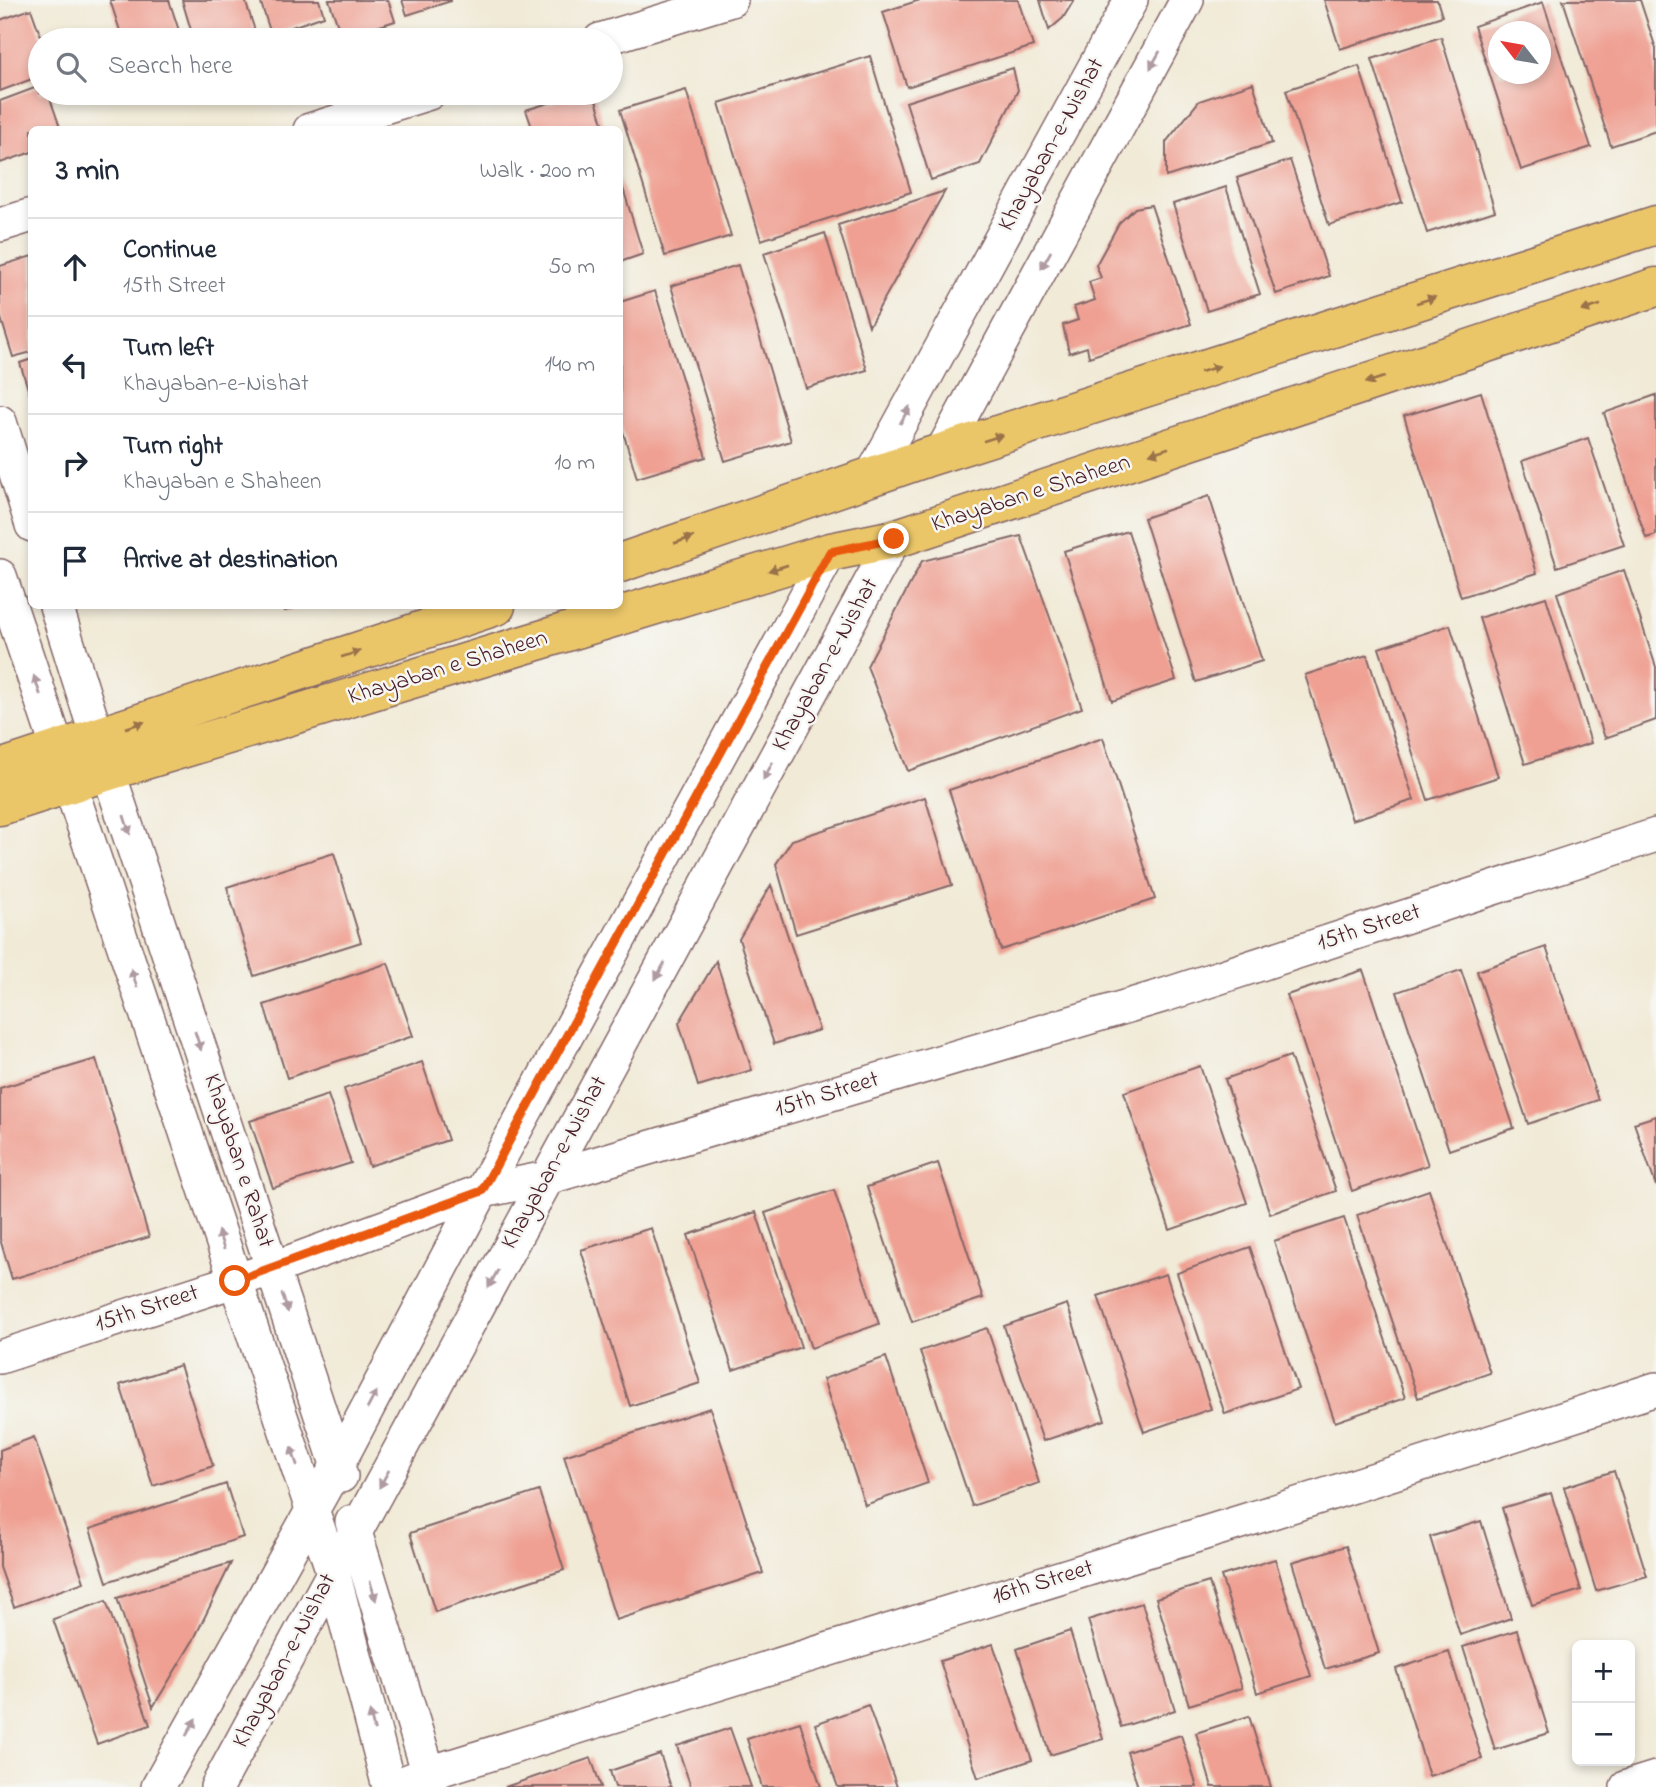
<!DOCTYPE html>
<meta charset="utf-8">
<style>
body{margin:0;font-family:"Indie Flower",sans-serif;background:#f6f6f7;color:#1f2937}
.controls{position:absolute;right:21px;bottom:21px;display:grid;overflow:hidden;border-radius:10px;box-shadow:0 4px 10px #0003}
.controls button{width:63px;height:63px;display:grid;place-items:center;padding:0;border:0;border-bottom:2px solid #e0e1e3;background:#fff;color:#1f2937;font:35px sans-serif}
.compass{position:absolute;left:1488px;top:21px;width:63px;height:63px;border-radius:50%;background:#fff;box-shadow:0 4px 10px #0003;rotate:301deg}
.stop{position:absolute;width:21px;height:21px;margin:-16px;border:5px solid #ea580c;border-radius:50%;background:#fff}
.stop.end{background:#ea580c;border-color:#fff;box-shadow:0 2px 7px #0008}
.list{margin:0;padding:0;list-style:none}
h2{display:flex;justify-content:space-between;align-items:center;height:91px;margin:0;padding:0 28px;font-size:30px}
h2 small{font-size:23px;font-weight:400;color:#747a83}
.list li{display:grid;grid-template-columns:46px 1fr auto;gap:21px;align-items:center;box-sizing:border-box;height:98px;padding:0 28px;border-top:2px solid #e0e1e3}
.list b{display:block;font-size:26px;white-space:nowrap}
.list p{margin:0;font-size:23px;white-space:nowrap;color:#747a83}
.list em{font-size:23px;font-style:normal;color:#747a83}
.icon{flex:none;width:38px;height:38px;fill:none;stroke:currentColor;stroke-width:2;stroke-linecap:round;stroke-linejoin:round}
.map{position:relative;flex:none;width:1656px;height:1787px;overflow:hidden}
.search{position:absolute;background:#fff;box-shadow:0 4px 10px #0003;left:28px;top:28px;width:595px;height:77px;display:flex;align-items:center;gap:18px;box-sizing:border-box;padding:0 24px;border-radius:38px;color:#747a83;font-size:26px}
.panel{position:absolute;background:#fff;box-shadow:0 4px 10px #0003;left:28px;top:126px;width:595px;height:483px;border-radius:10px}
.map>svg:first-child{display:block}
</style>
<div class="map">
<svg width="1656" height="1787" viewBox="0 0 1656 1787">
<rect width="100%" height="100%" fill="#f6f6f2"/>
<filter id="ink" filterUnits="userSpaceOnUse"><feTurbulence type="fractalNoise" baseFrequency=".0143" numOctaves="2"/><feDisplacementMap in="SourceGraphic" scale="14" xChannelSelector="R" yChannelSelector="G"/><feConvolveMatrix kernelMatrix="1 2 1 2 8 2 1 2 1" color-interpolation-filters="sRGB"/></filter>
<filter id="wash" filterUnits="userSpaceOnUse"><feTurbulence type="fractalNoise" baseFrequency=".00686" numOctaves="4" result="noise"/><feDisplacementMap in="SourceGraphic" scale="28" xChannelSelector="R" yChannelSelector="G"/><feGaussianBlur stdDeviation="1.57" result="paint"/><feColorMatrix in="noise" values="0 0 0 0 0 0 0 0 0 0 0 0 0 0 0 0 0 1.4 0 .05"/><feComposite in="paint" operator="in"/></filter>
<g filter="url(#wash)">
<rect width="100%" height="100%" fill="#f1ead7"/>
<g id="blocks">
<path fill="#efa093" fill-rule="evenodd" d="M110,0H169L182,40H123Z
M182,0H245L258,40H194Z
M260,0H319L324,16L271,34Z
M329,0H388L395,21L342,38Z
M402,0H451V1L407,15Z
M920,0H1018L1033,46L907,87L883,12Z
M1040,0H1074L1063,18L1049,30Z
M1324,0H1437L1442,16L1340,49Z
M1563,0H1640L1656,49V131L1611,146Z
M1543,2L1591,147L1521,170L1474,26ZM1498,32H1540V74H1498Z
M31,9L42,40L40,76L0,91V20Z
M1441,37L1495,211L1427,233L1372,59Z
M870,56L911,192L761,240L719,103Z
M1359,66L1402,202L1329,225L1286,90Z
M1013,68L1018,90L980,164L931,180L906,102Z
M1253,83L1272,143L1166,177V142L1199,101Z
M40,86V93H48L61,130H32V152L0,163V101Z
M686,90L731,236L665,256L620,110Z
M581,93H594L605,130H533L526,110Z
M1290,160L1329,276L1276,294L1237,178Z
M620,178L643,254L620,262Z
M1226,187L1260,294L1207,311L1173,204Z
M945,191L869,326L838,225Z
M1151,205L1191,324L1089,357L1087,347L1069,353L1063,325L1078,320L1074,307L1095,300L1089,282L1101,278L1096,265L1119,223L1135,208Z
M825,233L867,370L806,388L764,253Z
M32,256V352L13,357L0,315V266Z
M738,265L791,441L725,461L671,286Z
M655,291L706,457L637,478L620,422V302Z
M32,359V399H31L20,363Z
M1481,392L1537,573L1461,597L1404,416Z
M1656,395V535L1646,538L1604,413Z
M1588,438L1624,545L1557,567L1522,461Z
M1209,496L1262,661L1196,682L1144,518Z
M1128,531L1176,680L1112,701L1064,551Z
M1021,536L1082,708L908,771L867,666L922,561Z
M1624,570L1656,667V720L1605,738L1557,593Z
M1546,597L1591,743L1525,764L1479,618Z
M283,606H300L285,611Z
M1450,625L1498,777L1428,800L1379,648Z
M1367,655L1414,800L1352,820L1305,675Z
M1103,738L1155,899L1001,950L949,790Z
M925,797L952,885L796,934L776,864L792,840Z
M334,853L361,942L254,976L227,887Z
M771,885L819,1030L774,1044L739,939Z
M1546,947L1598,1100L1528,1124L1477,971Z
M716,961L752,1070L698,1086L679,1023Z
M388,963L413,1036L287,1078L264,1005Z
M1363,970L1428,1165L1352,1191L1287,995Z
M1461,970L1514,1128L1449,1150L1397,992Z
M1290,1056L1336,1191L1270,1214L1225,1079Z
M96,1059L149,1237L12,1279L0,1239V1088Z
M422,1062L448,1140L369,1166L344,1089Z
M1200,1066L1247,1203L1170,1230L1124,1092Z
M328,1095L351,1163L273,1188L250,1121Z
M1656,1116V1186L1634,1123Z
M938,1163L983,1298L912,1322L867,1187Z
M834,1190L879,1324L811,1348L765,1213Z
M1429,1190L1490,1373L1418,1398L1357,1215Z
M756,1212L801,1347L733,1370L688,1235Z
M1344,1218L1405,1398L1335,1422L1274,1241Z
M651,1228L700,1383L630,1406L581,1250Z
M1250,1247L1298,1389L1225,1414L1177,1273Z
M1166,1274L1211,1409L1144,1432L1098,1296Z
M1067,1304L1105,1420L1043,1441L1004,1326Z
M987,1328L1039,1483L972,1506L920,1351Z
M886,1357L928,1483L865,1505L823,1379Z
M180,1365L213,1466L153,1486L120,1385Z
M710,1408L763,1573L616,1620L564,1456Z
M34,1437L84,1582L14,1607L0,1567V1450Z
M1614,1471L1647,1576L1596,1591L1564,1487Z
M226,1484L243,1537L107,1582L90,1529Z
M539,1491L564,1570L435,1612L410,1533Z
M1551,1493L1581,1590L1532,1605L1502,1508Z
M1481,1521L1511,1618L1460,1635L1430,1537Z
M1346,1546L1379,1653L1325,1669L1292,1562Z
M1275,1559L1311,1676L1257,1693L1221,1576Z
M231,1563L194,1639L153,1707L117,1598Z
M1209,1582L1242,1688L1189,1705L1156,1598Z
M106,1601L150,1725L97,1744L53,1619Z
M1142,1603L1175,1710L1121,1727L1088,1620Z
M1517,1630L1549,1733L1495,1750L1463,1647Z
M1070,1631L1103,1739L1050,1755L1017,1649Z
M993,1644L1032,1760L978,1778L940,1661Z
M1449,1652L1482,1759L1429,1776L1396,1669Z
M868,1705L897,1787H838L815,1724Z
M1249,1716L1271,1787H1212L1196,1733Z
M800,1722L821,1787H762L747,1739Z
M730,1728L751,1787H691L677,1746Z
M1181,1735L1197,1787H1138L1127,1752Z
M660,1754L671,1787H615L610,1771Z
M591,1758L601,1787H505Z"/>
</g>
</g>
<g filter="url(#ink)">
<use href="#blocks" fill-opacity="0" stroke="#846667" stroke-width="2"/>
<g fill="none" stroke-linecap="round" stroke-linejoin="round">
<defs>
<path id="minor" d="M600,40L731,0
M310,130L429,93
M0,225L32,215
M0,422L32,525
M940,455L1187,0
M872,475L1131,0
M0,576L333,1572L389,1787
M56,606L97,737L341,1476
M0,1357L274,1268L482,1191L547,1178L1165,995L1656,835
M352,1522L433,1787
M158,1787L338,1464L482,1191L830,552
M217,1787L894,539
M392,1787L429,1773L1266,1514L1656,1389
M1627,1787L1656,1778"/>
<path id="major" d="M620,563L925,458L1656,225
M0,769L496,606
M0,806L109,771L830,552L894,539L1656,287"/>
</defs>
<use href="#minor" stroke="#846667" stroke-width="36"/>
<use href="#major" stroke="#846667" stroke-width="41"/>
<use href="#minor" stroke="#fff" stroke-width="33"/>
<use href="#major" stroke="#ebc669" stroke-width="38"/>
</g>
<defs><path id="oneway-solid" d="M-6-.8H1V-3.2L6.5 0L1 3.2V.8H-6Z" transform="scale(1.75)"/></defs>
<g fill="#ae9aa0">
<use href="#oneway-solid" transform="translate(1155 60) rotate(119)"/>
<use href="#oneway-solid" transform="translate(1046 260) rotate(119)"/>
<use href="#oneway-solid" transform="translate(905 415) rotate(-61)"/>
<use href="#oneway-solid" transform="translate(37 685) rotate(-109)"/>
<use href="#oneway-solid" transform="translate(768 771) rotate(119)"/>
<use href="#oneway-solid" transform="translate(127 825) rotate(72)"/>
<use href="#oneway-solid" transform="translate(660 971) rotate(119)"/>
<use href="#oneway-solid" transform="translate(134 978) rotate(-108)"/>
<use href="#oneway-solid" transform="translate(198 1041) rotate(72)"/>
<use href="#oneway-solid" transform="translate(221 1240) rotate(-108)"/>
<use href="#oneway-solid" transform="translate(493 1279) rotate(119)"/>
<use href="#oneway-solid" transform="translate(285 1303) rotate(72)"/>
<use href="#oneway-solid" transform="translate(372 1400) rotate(-62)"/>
<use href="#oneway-solid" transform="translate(294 1456) rotate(-109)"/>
<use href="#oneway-solid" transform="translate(384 1479) rotate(119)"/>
<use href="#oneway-solid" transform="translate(373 1591) rotate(73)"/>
<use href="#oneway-solid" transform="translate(372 1721) rotate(-104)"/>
<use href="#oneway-solid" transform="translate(191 1727) rotate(-61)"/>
</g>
<g fill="#9a724a">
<use href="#oneway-solid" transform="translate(1426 300) rotate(-18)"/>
<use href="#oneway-solid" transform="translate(1591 308) rotate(162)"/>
<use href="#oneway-solid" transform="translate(1210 369) rotate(-18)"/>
<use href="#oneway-solid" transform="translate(1375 380) rotate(162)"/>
<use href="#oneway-solid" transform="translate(993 438) rotate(-18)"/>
<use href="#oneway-solid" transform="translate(1159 451) rotate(162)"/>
<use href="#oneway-solid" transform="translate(684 540) rotate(-19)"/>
<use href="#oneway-solid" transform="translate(778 568) rotate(163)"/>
<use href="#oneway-solid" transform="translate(351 654) rotate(-18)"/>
<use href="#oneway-solid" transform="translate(135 725) rotate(-18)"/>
</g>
</g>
<g fill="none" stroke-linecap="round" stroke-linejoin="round" filter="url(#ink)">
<path stroke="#ea580c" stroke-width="9" d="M235,1281L482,1191L830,552L894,539"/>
</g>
<g text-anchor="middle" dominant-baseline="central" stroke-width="5" stroke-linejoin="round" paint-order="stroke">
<g font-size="24" fill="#4a1f2b" stroke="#f6f6f2">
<text transform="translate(1052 145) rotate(-61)">Khayaban-e-Nishat</text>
<text transform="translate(1031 494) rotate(-18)">Khayaban e Shaheen</text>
<text transform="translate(826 665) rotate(-61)">Khayaban-e-Nishat</text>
<text transform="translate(448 668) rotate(-17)">Khayaban e Shaheen</text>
<text transform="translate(1369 928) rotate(-18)">15th Street</text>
<text transform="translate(827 1095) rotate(-17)">15th Street</text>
<text transform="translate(238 1161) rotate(72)">Khayaban e Rahat</text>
<text transform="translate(555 1163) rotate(-61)">Khayaban-e-Nishat</text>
<text transform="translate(147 1309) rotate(-18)">15th Street</text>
<text transform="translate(1043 1583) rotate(-17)">16th Street</text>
<text transform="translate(285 1661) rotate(-62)">Khayaban-e-Nishat</text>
</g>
</g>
</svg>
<div class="controls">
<button>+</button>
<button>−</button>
</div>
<svg class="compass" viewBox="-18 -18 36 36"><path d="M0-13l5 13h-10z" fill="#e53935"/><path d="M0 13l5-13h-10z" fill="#747a83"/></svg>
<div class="stop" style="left:235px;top:1281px"></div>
<div class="stop end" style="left:894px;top:539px"></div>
<div class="search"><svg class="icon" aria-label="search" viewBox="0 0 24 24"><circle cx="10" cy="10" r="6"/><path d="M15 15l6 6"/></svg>Search here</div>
<section class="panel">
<h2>3 min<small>Walk · 200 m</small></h2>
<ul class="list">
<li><svg class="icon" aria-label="ahead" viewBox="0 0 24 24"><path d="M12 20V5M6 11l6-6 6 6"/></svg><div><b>Continue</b><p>15th Street</p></div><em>50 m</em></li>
<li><svg class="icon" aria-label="left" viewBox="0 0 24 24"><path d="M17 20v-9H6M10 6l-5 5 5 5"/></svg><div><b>Turn left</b><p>Khayaban-e-Nishat</p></div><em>140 m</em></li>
<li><svg class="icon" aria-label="right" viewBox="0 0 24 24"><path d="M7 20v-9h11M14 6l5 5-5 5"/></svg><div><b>Turn right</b><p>Khayaban e Shaheen</p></div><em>10 m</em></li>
<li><svg class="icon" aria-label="arrive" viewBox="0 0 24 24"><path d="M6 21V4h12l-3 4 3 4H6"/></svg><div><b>Arrive at destination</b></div></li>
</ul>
</section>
</div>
